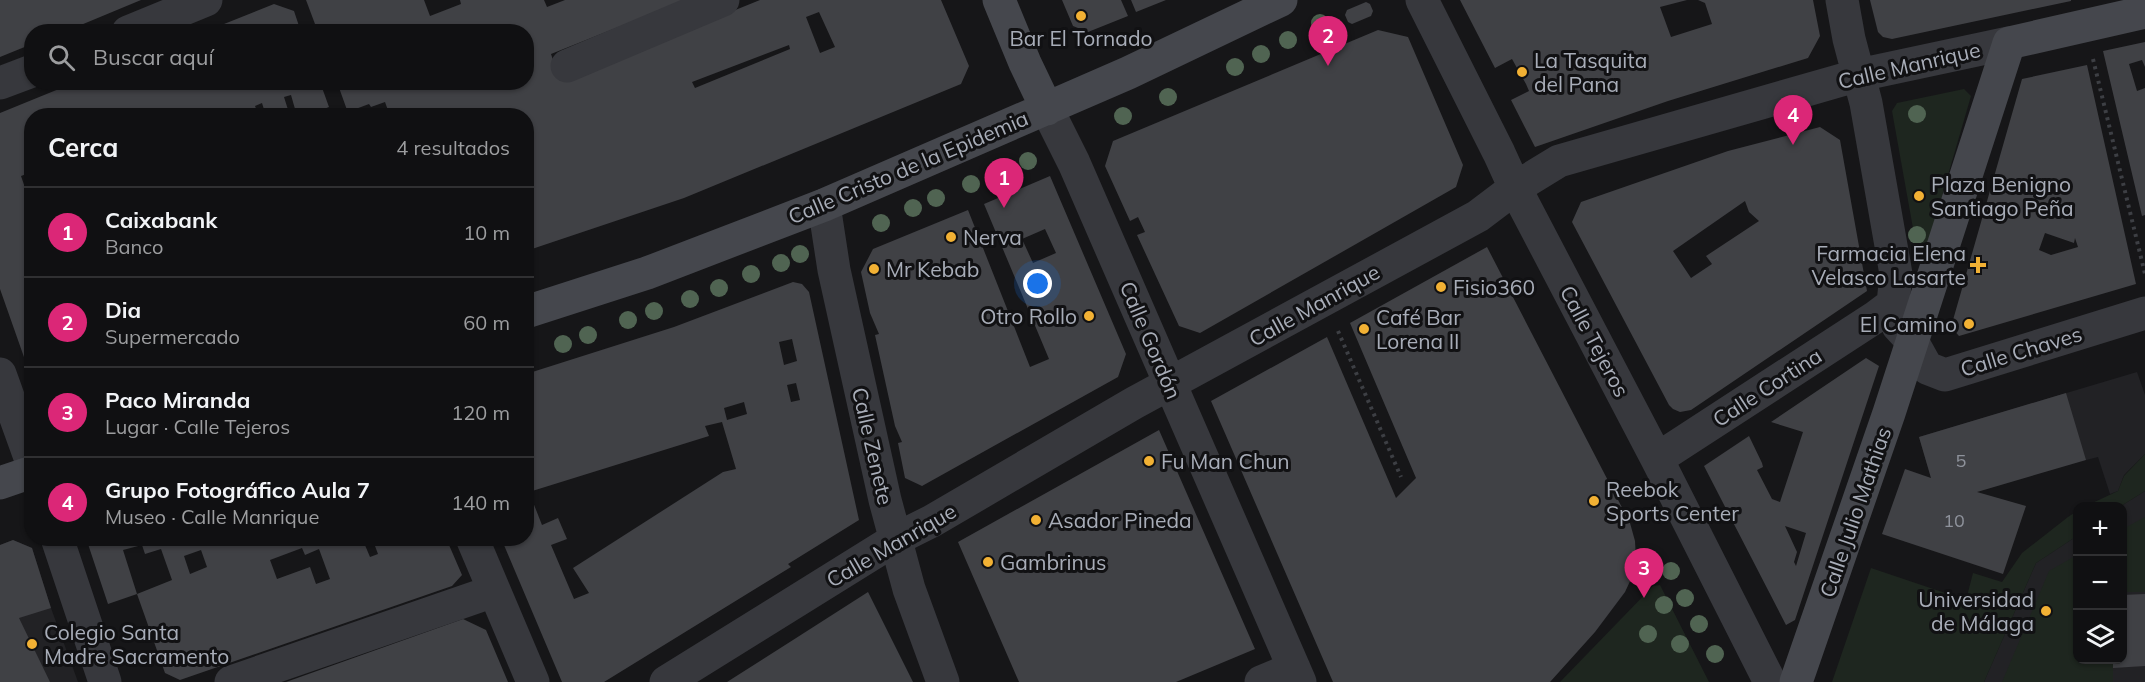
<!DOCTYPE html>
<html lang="es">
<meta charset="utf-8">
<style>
body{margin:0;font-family:Mulish,sans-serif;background:#19191b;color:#f1f3f6}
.controls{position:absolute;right:18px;bottom:18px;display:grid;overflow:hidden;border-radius:12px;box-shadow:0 2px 4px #0004}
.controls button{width:54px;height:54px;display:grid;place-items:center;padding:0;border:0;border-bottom:2px solid #303032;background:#101012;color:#f1f3f6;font:30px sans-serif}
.you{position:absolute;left:1038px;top:284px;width:21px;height:21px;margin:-15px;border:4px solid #fff;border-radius:50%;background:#1a73e8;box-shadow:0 0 0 9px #1a73e833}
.badge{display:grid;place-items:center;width:39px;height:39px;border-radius:50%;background:#db2777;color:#fff;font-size:20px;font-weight:700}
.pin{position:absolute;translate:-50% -50px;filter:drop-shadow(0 2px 3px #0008)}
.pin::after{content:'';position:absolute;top:32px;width:21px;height:18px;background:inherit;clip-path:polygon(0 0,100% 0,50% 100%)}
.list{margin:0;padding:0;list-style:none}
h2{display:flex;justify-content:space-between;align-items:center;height:78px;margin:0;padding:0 24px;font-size:26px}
h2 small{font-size:20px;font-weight:400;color:#9c9d9f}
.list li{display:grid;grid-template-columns:39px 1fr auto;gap:18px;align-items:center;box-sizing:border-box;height:90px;padding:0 24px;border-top:2px solid #303032}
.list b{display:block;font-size:22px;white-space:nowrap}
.list p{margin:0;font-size:20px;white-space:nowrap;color:#9c9d9f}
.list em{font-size:20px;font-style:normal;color:#9c9d9f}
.icon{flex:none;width:33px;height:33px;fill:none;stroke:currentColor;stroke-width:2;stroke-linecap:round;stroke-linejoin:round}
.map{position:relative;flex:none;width:2145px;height:682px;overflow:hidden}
.search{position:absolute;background:#101012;box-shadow:0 2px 4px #0004;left:24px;top:24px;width:510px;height:66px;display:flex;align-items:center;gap:15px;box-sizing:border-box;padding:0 21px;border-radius:24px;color:#9c9d9f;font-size:22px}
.panel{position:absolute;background:#101012;box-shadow:0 2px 4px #0004;left:24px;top:108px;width:510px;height:438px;border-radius:24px}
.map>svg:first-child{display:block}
</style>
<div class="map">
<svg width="2145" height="682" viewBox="0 0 2145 682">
<rect width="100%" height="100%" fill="#161618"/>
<path fill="#222225" d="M2137,372L2145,395V454L2124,475L2118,491L2110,494L2098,457L2086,460L1931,478L1919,437Z
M2145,491V682H1984L2036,563L2077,536L2078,660H2122L2121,506Z
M13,540L32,548L51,608L78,682H0V545Z"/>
<path fill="#1e261f" d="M1964,89L1971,96L1928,244L1923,247L1916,245L1892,111L1897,103Z
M2145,454V491L2121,506H2086L2118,491L2124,476Z
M2077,511V536L2036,563L1984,682H1832L1871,568L1966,600L1973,573L2002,582L2022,553L2068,517Z
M2145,517V592H2123V529Z
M2077,555L2078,660H2113V682H2002L2049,571Z
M1660,585L1709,682H1560L1653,586Z"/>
<path fill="#404145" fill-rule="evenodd" d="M0,0H141L64,32H32V44L0,57Z
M306,0H424L430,16L461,4L460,0H544L547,7L565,0H686L551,54L560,81L760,0H941L969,66L961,84L684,198L526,251V116H390L385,102L371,107L369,104L345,113L346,116H332L347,110L337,82H526V32H318ZM819,12L835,47L820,53L806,17ZM789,45L790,49L695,88L692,82Z
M1062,0H1121L1128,16L1088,32L1073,26Z
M1131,0H1166L1136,12Z
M1460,0H1687L1660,7L1671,37L1712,24L1705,3L1698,0H1813L1820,36L1808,58L1668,101L1535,147L1511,100L1529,91L1526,84L1512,59L1495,68Z
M1870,0H2071V1L1892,39L1883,37L1878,32Z
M1366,2L1370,4L1373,11L1371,16L1352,24L1348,22L1345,15L1347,10Z
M274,4L294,11L301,32H204Z
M1378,30L1408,37L1463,165L1456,187L1200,333L1179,326L1137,235L1145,232L1138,217L1130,221L1105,166L1113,141Z
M2145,42V67L2142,60L2129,64L2137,91L2145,88V215L2142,216L2103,51Z
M2087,65L2136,284L1959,336L1951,327L2022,79ZM2045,233L2074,243L2075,238L2078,247L2051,255L2039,250Z
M76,82H320L329,107L314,113L315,116H297L291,95L284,97L290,116H266L262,103L255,106L259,116H32V172L21,176L30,202L32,201L31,377L0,289V113Z
M1820,127L1840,140L1867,291L1691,410L1680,412L1673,409L1669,405L1572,222L1581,202L1728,151ZM1745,201L1749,212L1759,221L1706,256L1712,264L1691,278L1673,251Z
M1050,176L1126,354L1118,377L922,486L905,478L898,443L902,442L895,426L875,335L879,334L870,313L861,272L873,249L968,210L1030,367L1049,359L984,204ZM1045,229L1056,253L1033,263L1022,239Z
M1487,247L1630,523L1635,541L1636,559L1632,577L1625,592L1595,632L1550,682H1333L1211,401L1327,337L1396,498L1416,478L1350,323Z
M793,282L802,284L809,292L859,520L788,564L791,567L604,682H562L501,538H526V374L674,327ZM792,339L797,361L784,365L779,342ZM796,383L800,400L791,402L787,385ZM744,402L747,414L727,420L724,408ZM722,422L736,469L723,472L573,568L589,593L574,599L551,545L567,539L558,518L542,525L529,492L709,436L705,426Z
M1866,358L1879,366L1795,620L1786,625L1704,466L1749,436L1762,463L1763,467L1757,470L1772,499L1780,502L1803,432L1771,422ZM1785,526L1806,533L1796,566L1794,562L1797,552Z
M2066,393L2086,460L1977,492L2026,506L2003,574L1882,534L1905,469L1931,478L1919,437Z
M1159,430L1255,649L1176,682H1019L958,542Z
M86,538H362L370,557L378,554L372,538H446L462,575L452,586L180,680L165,673L137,594L172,580L161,549L145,554L142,545L123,550L137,594L108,604ZM302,548L305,555L319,549L330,579L316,584L310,567L277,579L270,560ZM201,550L207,567L190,574L184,556Z
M13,540L32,548L51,608L19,618L50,682H0V545Z
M868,592L913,682H727L793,640Z
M2145,594V666L2113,668V660H2122V595Z
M463,619L486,630L508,682H286Z"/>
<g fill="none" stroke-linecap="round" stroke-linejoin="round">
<path stroke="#3d3f44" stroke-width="4" stroke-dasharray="3 4.5" stroke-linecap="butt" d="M2093,59L2145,274
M1338,331L1401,477"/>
<path stroke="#37383d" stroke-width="33" d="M1422,0L1499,153L1515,188L1657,459L1770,682
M128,32L206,0
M567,66L723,0
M0,83L32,71
M1047,109L1074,163L1300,682
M824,205L834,270L885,500L909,589L943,682
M1898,326L1912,341L1927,368L1945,375L2145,313
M0,374L32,463
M1657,459L1877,316L1893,304L1896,274L1866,103L1849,39L1842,0
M57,538L105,682
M472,538L533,682
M231,682L494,591
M666,682L896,539L932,521L1134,403L1478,216L1515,188L1559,161L1859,75L2009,43
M1261,682L1294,668"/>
<path stroke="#45474d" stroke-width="33" d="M999,0L1025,63L1047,109
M526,312L647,273L824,205L1128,73L1281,0
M0,483L32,472
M1796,682L1889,413L2009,43L2145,12"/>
</g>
<g fill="#506452">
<circle cx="1320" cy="23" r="9"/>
<circle cx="1288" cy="40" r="9"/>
<circle cx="1261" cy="54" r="9"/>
<circle cx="1235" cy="67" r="9"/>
<circle cx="1168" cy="97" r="9"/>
<circle cx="1917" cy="114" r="9"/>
<circle cx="1123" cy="116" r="9"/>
<circle cx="1028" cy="161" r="9"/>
<circle cx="999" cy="173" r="9"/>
<circle cx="971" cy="184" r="9"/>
<circle cx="936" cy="198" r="9"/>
<circle cx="913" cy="208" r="9"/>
<circle cx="881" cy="223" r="9"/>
<circle cx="1917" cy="235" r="9"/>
<circle cx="800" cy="254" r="9"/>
<circle cx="781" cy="263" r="9"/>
<circle cx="751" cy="274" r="9"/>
<circle cx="719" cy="288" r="9"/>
<circle cx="690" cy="299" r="9"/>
<circle cx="654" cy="311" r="9"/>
<circle cx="628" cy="320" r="9"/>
<circle cx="588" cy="335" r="9"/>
<circle cx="563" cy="344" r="9"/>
<circle cx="1671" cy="571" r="9"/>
<circle cx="1685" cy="598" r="9"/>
<circle cx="1664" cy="605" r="9"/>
<circle cx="1699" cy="624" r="9"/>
<circle cx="1648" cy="634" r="9"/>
<circle cx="1680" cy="644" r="9"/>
<circle cx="1715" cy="654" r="9"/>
</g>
<g fill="#f2b134" stroke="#111113" stroke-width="2">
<circle cx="1081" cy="16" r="6"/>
<circle cx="1522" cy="72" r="6"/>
<circle cx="1919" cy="196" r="6"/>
<circle cx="951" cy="237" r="6"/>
<path d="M1975 256h6v6h6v6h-6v6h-6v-6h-6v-6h6z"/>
<circle cx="874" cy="269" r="6"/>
<circle cx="1441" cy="287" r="6"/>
<circle cx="1089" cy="316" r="6"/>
<circle cx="1969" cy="324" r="6"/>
<circle cx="1364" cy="329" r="6"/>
<circle cx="1149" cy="461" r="6"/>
<circle cx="1594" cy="501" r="6"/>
<circle cx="1036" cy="520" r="6"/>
<circle cx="988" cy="562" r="6"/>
<circle cx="2046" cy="611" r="6"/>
<circle cx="32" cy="644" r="6"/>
</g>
<g text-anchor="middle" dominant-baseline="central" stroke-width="6" stroke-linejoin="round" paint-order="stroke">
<g font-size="18" fill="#8e929b">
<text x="1961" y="460">5</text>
<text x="1954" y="520">10</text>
</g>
<g font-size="21" fill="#a8adb8" stroke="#111113" text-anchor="start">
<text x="1081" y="38" text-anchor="middle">Bar El Tornado</text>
<text x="1534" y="60">La Tasquita<tspan x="1534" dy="24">del Pana</tspan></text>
<text x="1931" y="184">Plaza Benigno<tspan x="1931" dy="24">Santiago Peña</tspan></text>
<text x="963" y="237">Nerva</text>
<text x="1966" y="253" text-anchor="end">Farmacia Elena<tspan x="1966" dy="24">Velasco Lasarte</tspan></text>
<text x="886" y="269">Mr Kebab</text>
<text x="1453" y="287">Fisio360</text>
<text x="1077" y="316" text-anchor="end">Otro Rollo</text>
<text x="1376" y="317">Café Bar<tspan x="1376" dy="24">Lorena II</tspan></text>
<text x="1957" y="324" text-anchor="end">El Camino</text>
<text x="1161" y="461">Fu Man Chun</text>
<text x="1606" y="489">Reebok<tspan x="1606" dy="24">Sports Center</tspan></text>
<text x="1048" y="520">Asador Pineda</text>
<text x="1000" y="562">Gambrinus</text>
<text x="2034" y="599" text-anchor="end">Universidad<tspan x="2034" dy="24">de Málaga</tspan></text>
<text x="44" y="632">Colegio Santa<tspan x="44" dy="24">Madre Sacramento</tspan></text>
</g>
<g font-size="21" fill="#a8adb8" stroke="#111113">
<text transform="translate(1909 65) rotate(-13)">Calle Manrique</text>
<text transform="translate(908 167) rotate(-23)">Calle Cristo de la Epidemia</text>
<text transform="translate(1314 305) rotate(-29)">Calle Manrique</text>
<text transform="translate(1151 340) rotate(67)">Calle Gordón</text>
<text transform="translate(1595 341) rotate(62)">Calle Tejeros</text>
<text transform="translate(2021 351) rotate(-17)">Calle Chaves</text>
<text transform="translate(1767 387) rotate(-33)">Calle Cortina</text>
<text transform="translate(873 446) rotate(77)">Calle Zenete</text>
<text transform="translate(1855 512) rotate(-71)">Calle Julio Mathias</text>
<text transform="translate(891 545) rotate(-30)">Calle Manrique</text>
</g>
</g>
</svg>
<div class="controls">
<button>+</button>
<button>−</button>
<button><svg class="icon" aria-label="layers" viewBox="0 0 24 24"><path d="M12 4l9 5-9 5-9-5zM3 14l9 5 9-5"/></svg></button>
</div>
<div class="you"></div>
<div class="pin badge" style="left:1004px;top:208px">1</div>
<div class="pin badge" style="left:1328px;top:66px">2</div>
<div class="pin badge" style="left:1644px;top:598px">3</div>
<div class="pin badge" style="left:1793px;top:145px">4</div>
<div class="search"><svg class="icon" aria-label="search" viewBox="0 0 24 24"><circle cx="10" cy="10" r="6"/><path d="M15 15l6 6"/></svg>Buscar aquí</div>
<section class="panel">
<h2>Cerca<small>4 resultados</small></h2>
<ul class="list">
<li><span class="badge">1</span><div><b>Caixabank</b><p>Banco</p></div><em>10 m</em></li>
<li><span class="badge">2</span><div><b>Dia</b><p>Supermercado</p></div><em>60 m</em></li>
<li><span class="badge">3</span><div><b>Paco Miranda</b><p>Lugar · Calle Tejeros</p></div><em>120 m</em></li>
<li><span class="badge">4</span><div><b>Grupo Fotográfico Aula 7</b><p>Museo · Calle Manrique</p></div><em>140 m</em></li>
</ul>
</section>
</div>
